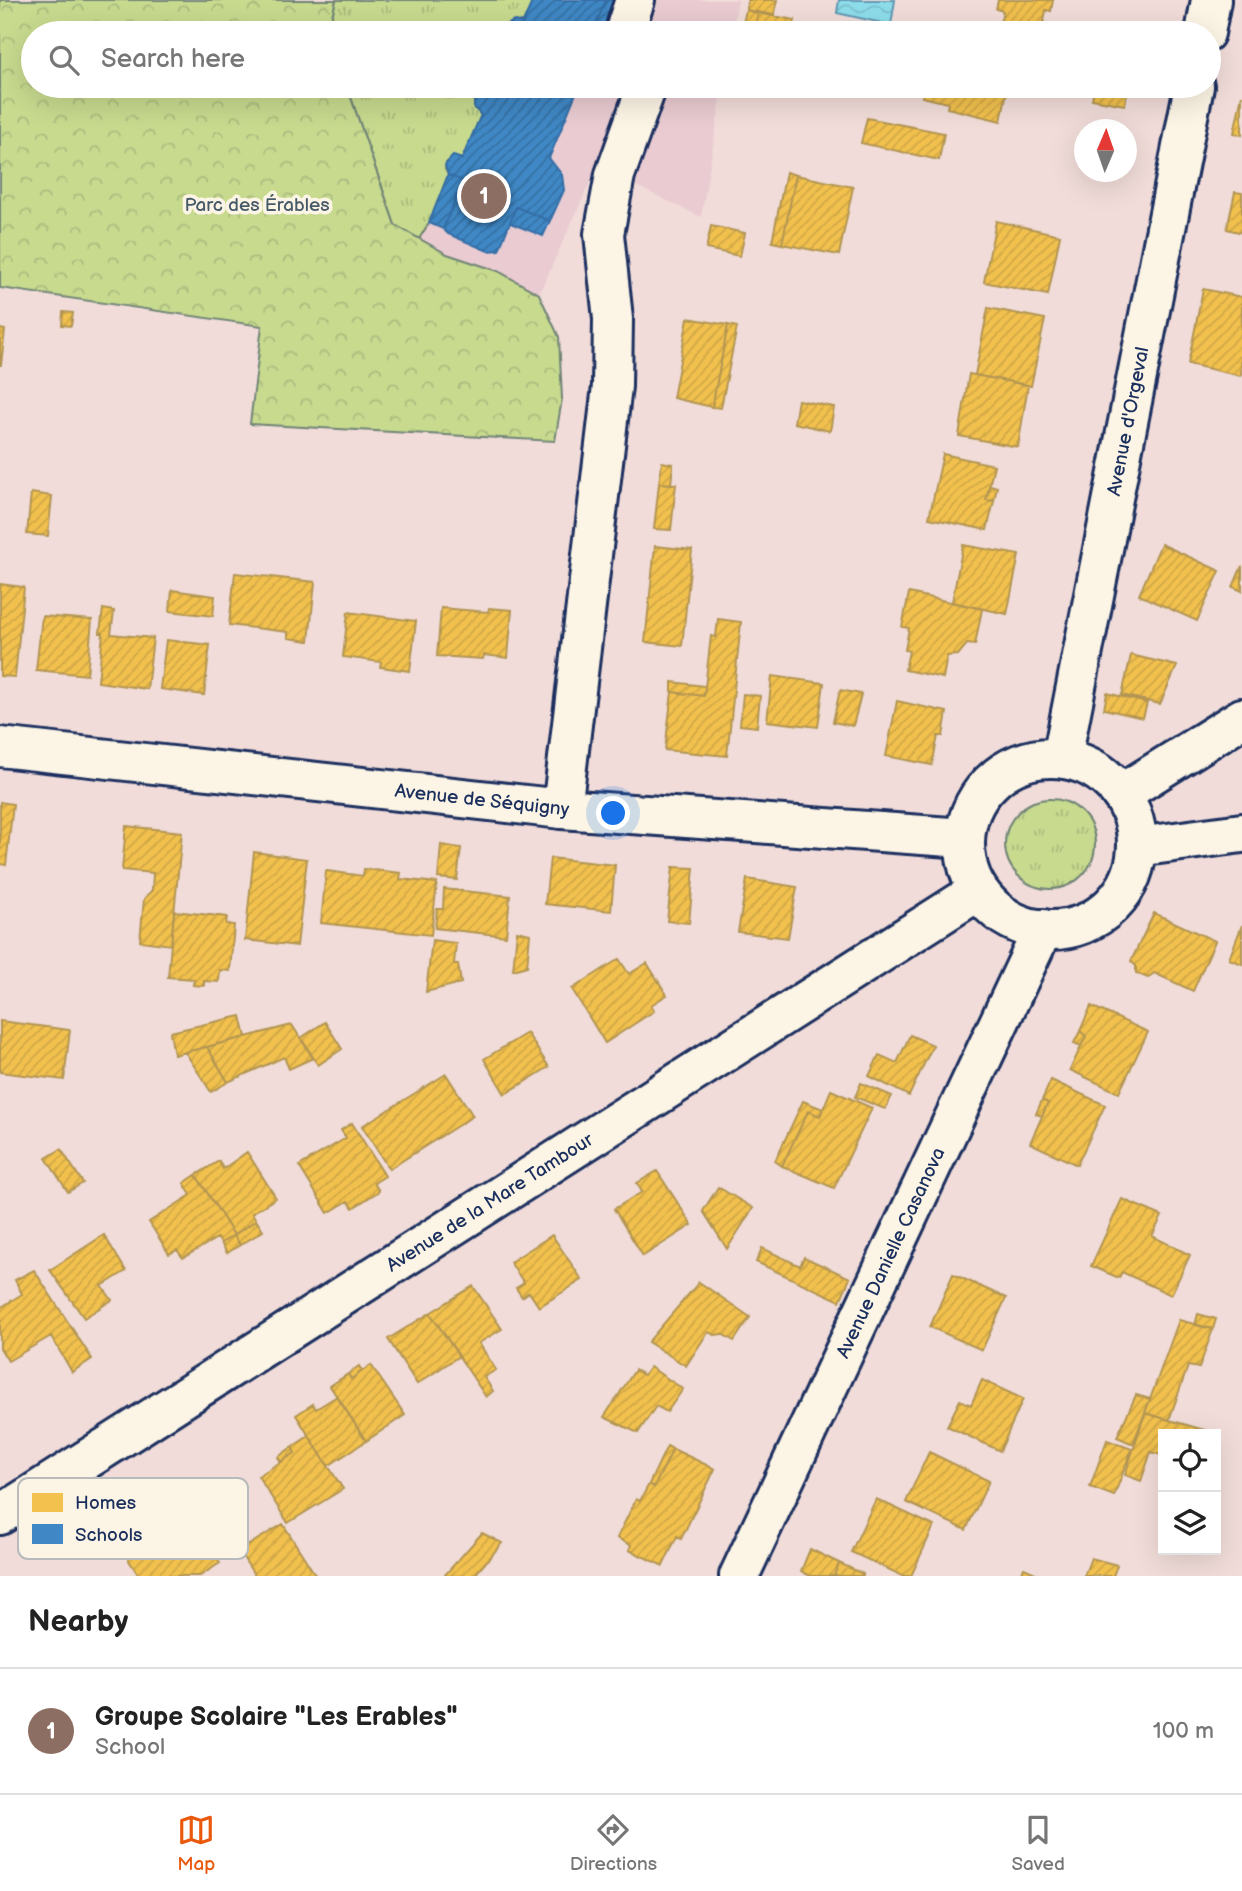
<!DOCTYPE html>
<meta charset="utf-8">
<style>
body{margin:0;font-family:"Balsamiq Sans",sans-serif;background:#f6f6f6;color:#222}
.controls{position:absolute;right:21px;bottom:21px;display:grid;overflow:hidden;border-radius:0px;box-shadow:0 7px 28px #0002}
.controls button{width:63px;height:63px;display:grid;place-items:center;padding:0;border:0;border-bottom:2px solid #e0e0e0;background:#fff;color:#222;font:35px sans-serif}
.compass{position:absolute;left:1074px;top:119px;width:63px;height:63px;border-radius:50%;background:#fff;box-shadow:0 7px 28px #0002;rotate:2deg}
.you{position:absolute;left:614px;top:814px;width:24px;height:24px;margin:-18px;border:5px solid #fff;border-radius:50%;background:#1a73e8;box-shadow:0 0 0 10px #1a73e833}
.badge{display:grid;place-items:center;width:46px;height:46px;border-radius:50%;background:#ea580c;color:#fff;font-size:23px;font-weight:700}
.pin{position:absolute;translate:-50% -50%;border:4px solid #fff;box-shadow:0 2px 7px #0006}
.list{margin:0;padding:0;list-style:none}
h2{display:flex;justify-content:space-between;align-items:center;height:91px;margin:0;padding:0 28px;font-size:30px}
h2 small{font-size:23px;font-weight:400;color:#767676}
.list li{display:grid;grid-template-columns:46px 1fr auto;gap:21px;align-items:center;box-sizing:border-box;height:126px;padding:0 28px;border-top:2px solid #e0e0e0}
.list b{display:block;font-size:26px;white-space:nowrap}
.list p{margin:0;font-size:23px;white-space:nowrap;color:#767676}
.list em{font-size:23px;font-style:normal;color:#767676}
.icon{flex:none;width:38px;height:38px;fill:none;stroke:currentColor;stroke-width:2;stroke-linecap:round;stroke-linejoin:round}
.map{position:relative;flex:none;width:1242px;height:1576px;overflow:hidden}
.search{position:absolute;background:#fff;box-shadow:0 7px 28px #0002;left:21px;right:21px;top:21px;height:77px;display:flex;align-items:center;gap:18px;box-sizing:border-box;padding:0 24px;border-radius:38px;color:#767676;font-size:26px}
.sheet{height:217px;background:#fff}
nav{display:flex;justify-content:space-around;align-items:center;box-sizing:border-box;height:98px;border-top:2px solid #e0e0e0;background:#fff;font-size:19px;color:#767676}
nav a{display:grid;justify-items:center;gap:4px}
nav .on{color:#ea580c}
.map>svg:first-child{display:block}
</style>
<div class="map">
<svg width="1242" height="1576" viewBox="0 0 1242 1576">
<defs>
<pattern id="grass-tufts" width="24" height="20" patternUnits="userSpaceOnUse" patternTransform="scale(1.75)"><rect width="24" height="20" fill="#c7da8e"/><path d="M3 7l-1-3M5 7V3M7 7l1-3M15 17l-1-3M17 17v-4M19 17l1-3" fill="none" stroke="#aabb7d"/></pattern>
<pattern id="forest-crowns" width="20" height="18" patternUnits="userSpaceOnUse" patternTransform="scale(1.75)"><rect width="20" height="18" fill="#c7da8e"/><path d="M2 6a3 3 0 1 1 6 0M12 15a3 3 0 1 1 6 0" fill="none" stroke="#aabb7d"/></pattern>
<pattern id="water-waves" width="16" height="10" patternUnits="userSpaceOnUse" patternTransform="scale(1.75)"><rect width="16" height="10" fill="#8eddeb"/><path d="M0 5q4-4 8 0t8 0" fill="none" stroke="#7abecc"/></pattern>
<pattern id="homes-hatch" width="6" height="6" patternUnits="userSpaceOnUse" patternTransform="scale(1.75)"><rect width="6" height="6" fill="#f2c14e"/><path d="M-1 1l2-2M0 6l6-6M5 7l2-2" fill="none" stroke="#cfa646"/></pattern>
<pattern id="schools-hatch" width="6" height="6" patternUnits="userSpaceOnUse" patternTransform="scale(1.75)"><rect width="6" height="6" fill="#3f88c5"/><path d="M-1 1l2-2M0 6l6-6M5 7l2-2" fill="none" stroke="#3470a3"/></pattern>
</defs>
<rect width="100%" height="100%" fill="#f1dcd9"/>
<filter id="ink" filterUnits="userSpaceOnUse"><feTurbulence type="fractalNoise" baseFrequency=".0143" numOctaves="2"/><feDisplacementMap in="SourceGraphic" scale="14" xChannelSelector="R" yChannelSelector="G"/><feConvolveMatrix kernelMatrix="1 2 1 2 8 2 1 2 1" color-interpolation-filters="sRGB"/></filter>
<g filter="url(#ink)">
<path fill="#e9cbd1" d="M336,0H738L732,33H333Z
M347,86H723L701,217L597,167L539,294L498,271L447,254L395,225Z"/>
<path fill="url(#grass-tufts)" stroke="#718476" stroke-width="2" d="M336,0H533L523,23C516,20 512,21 507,26L508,33H333L330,24Z
M347,86H493L489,95H479L474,100V107L481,115L462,159L453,157L446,163L445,169L448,175L429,223L419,239L395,225Z
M1005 844a45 45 0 1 1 90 0a45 45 0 1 1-90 0Z"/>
<path fill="url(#forest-crowns)" stroke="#718476" stroke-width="2" d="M0,0H336L330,24L333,33H33V86H347L395,225L447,254L498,271L539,294L559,337L562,399L555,441L250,424L262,326L0,288Z"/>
<path fill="url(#water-waves)" stroke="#6097b3" stroke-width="2" d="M839,0H895L891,25L837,13Z"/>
<path fill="url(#homes-hatch)" stroke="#b29553" stroke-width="2" d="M748,0H777L774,15L746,10Z
M998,0H1053L1051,11L1046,10L1042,33H998L1003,11L996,9Z
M746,10L758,13L755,26L743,24Z
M758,13L795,20L792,33H754Z
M924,86H1008L1001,121L947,108L948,103L922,97Z
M1095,86L1128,87L1125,105L1092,99Z
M1242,95V135L1234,133Z
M867,118L944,133L939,160L861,143Z
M786,172L796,175L782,244L772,242Z
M796,175L853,187L839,255L782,244Z
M1235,192L1242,193V233L1227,229Z
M996,221L1060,235L1048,295L984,282Z
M711,226L745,233L740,256L706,249Z
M1203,289L1242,297L1241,376L1188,364Z
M988,308L1045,319L1031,386L975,375Z
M63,312L73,313L71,326L62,325Z
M688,318L728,325L712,407L673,398Z
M728,325L737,327L721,408L712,407Z
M0,329L5,330L1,365H0Z
M969,374L1028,385L1018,447L959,436Z
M798,400L834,407L830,431L794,423Z
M943,454L994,465L986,500L994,501L987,530L929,518Z
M662,462L673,464L671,484L659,483Z
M659,483L676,484L671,530L654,529Z
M990,485L997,487L994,501L986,500Z
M31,493L52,496L48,536L27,534Z
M1161,544L1220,571L1197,621L1139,595Z
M963,545L1019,555L1007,614L952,602Z
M655,546L692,550L682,646L645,642Z
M1242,566V591L1233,587Z
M235,573L315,582L309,641L288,638V632L229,625Z
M0,584L24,587L15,677L0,676Z
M172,590L215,596L213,616L170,611Z
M909,593L982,609L975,645L967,644L958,655L947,656L943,678L905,670L909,651L905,650L909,628L902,627Z
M441,608L488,612L489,608L512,610L508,658L484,655L483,659L437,656Z
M103,609L114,611L111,634L153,638L147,689L98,682L103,633H100Z
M348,612L416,621L410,671L380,667L381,662L343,657Z
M42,616L92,620L87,675L36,670Z
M718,619L741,622L727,756L665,750L672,692L704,696L711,636L716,637Z
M166,640L210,645L204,695L160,689Z
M1131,655L1177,666L1160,704L1122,695Z
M772,676L824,683L818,727L767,721Z
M672,682L705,686L704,696L672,692Z
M840,690L861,694L853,726L833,722Z
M1107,693L1147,703L1143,718L1104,709Z
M743,694L760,696L757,727L740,725Z
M897,701L947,712L943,736H938L932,765L886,756Z
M0,802L13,804L6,865L0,864Z
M126,826L182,832L171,945L140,941L144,899L152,890L153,873L122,870Z
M441,845L461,848L457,880L438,878Z
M254,852L307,859L297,946L245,940Z
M550,858L615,865L611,911L545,904Z
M673,867L694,868L689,923L667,921Z
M364,869L401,873L400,879L437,883L431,935L321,923L326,871L363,876Z
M747,879L797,887L788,938L738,932Z
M444,889L510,896L506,936L435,928L437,909H443Z
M174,911L227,917L226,924L234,925L230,971L220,970L219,982L204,981V986L193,985L194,979L168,977Z
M1154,913L1215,941L1193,991L1154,973L1148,978L1136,973V966L1131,961Z
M1242,925V964L1229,959Z
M517,931L530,934L527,966L513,970Z
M432,940L456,943L454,964H458L461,983L426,992Z
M619,959L629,974L647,963L667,995L651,1005L654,1011L605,1043L572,989Z
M1091,1006L1148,1032L1119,1093L1070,1070L1086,1036L1080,1031Z
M241,1016L246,1037L174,1055L170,1032Z
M0,1021L70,1030L64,1080L0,1072Z
M325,1022L342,1049L318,1065L301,1038Z
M292,1025L313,1058L289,1069L284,1057L228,1082L207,1047Z
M1080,1031L1086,1036L1081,1046L1074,1043Z
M527,1033L549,1067L505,1094L484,1059Z
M910,1035L933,1045L909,1096L869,1076L879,1055L897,1063Z
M207,1047L228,1082L211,1092L185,1052Z
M446,1074L473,1116L389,1169L362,1126Z
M1051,1080L1105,1105L1077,1165L1030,1143L1048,1103L1042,1100Z
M861,1083L892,1096L885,1109L855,1097Z
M831,1090L872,1108L834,1188L782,1166L808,1111L820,1116Z
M1042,1100L1048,1103L1042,1116L1036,1114Z
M803,1101L823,1109L820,1116L808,1111L782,1166L775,1161Z
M352,1123L385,1176L374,1183L379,1191L353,1208L348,1201L328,1213L299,1166L346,1138L341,1130Z
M61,1149L83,1183L68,1192L46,1158Z
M247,1152L276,1198L252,1213L256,1220L234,1235L196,1175L219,1161L223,1169Z
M657,1171L692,1225L643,1256L614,1209L642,1192L637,1183Z
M196,1175L234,1235L221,1243L217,1238L183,1258L177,1250L169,1254L149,1222L191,1195L184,1183Z
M718,1187L753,1208L727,1249L703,1211Z
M1122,1199L1162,1216L1152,1236L1190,1255L1171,1295L1122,1272L1119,1278L1091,1266Z
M256,1220L263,1231L240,1245L234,1235Z
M104,1235L126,1271L102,1286L112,1300L84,1318L50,1270Z
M234,1235L240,1245L227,1253L221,1243Z
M552,1235L582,1280L539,1307L529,1292L522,1297L516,1288L524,1283L510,1262Z
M762,1248L800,1266L804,1257L850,1278L840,1301L756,1262Z
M34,1270L92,1359L72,1372L51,1336L8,1361L0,1348V1308L22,1294L15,1280Z
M953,1274L1006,1298L982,1350L930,1327Z
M699,1282L750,1317L734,1341L722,1334L715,1335L708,1332L686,1366L648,1342Z
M473,1286L502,1329L479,1343L496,1370L484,1377L493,1391L486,1397L430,1313Z
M430,1313L459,1356L417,1384L388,1339Z
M1198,1314L1216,1319L1213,1329L1195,1325Z
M1179,1320L1213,1329L1199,1368L1188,1366L1169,1420L1145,1413Z
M371,1365L405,1415L366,1441L330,1386L348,1374L351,1379Z
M359,1366L362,1371L351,1379L348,1374Z
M650,1367L683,1389L667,1412L656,1406L638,1433L604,1417L635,1370L644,1375Z
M982,1380L1023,1399L1000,1451L947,1426L960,1400L971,1405Z
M1136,1395L1150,1399L1133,1444L1117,1437Z
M337,1396L366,1441L328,1466L296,1415L313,1404L316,1409Z
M1145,1413L1215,1433V1434H1163L1161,1455L1151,1452L1141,1481L1125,1475Z
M309,1436L343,1489L288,1523L258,1476L295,1453L292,1447Z
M1107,1440L1132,1449L1114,1496L1090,1487Z
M667,1446L673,1449L654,1487L649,1484Z
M292,1447L295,1453L281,1462L278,1457Z
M673,1449L715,1469L681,1539L677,1536L663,1566L629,1550L631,1545L617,1538L636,1499L640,1501L649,1484L654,1487Z
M929,1452L989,1481L966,1530L906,1502Z
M876,1499L934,1526L911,1576H903L851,1552Z
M185,1511L220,1563L200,1576H139L123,1551Z
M283,1524L316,1576H255L239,1551Z
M482,1533L502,1543L474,1576H444Z
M810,1549L839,1563L834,1576H810L801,1571Z
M1091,1558L1117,1565L1113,1576H1084Z
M839,1563L863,1574V1576H834Z
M1024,1568L1042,1576H1020Z"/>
<path fill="url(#schools-hatch)" stroke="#346da6" stroke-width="2" d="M533,0H606L596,24L603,27L600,33H508L507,26L510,23L514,21L523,23Z
M606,0H621L608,30L596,24Z
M493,86H579L549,158L562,175L564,190L550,221L516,207L499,250L488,251L448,234L443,229L463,181L448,175L445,165L453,156L462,159L481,115L474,107V101L479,95H489Z
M448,175L463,181L443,229L429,223Z
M516,207L550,221L543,236L510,223Z"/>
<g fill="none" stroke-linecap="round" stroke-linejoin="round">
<defs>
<g id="minor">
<path d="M634,33L627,24L635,0"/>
<path d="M1205,33L1211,0"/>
<path id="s1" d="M0,747L562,809L964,838"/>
<path id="s2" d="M1062,758L1194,86"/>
<circle cx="1051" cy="844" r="86"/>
<path d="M1121,794L1242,718"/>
<path d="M562,809L612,386L613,319L604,234L615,175L647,86"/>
<path d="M1137,847L1242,833"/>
<path id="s3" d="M0,1515L978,891"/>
<path id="s4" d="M739,1576L1043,929"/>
</g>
</defs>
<use href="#minor" stroke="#1b2f5e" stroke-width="44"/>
<use href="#minor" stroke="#fcf5e5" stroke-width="38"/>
</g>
</g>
<g text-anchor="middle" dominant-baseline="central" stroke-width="7" stroke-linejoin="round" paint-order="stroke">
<g font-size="19" fill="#465a6a" stroke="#fcf5e5">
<text x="257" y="205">Parc des Érables</text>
</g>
<g font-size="19" fill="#1b2f5e" stroke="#fcf5e5">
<text stroke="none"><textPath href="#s2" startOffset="343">Avenue d'Orgeval</textPath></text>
<text stroke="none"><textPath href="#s1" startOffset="485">Avenue de Séquigny</textPath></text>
<text stroke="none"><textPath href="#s3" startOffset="581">Avenue de la Mare Tambour</textPath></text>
<text stroke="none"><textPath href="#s4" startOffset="357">Avenue Danielle Casanova</textPath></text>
</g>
</g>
<rect x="18" y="1478" width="230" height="81" rx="10" fill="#fcf5e5" stroke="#b8babc" stroke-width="2"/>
<rect x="32" y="1493" width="31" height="19" fill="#f2c14e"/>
<rect x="32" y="1524" width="31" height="20" fill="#3f88c5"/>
<g font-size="19" fill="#1b2f5e">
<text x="75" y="1509">Homes</text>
<text x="75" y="1541">Schools</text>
</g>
</svg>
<div class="controls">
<button><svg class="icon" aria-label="locate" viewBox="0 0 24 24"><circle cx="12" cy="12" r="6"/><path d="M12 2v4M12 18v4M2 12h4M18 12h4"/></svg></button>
<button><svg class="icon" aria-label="layers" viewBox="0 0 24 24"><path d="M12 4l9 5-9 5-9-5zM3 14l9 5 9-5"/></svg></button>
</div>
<svg class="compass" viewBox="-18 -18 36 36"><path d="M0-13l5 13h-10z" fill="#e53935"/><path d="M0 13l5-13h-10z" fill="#767676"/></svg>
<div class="you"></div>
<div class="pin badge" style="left:484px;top:196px;background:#8d6e63">1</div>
<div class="search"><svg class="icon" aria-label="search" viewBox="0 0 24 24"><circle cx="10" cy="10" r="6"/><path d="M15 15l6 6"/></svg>Search here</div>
</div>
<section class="sheet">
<h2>Nearby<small></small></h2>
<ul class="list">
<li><span class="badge" style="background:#8d6e63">1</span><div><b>Groupe Scolaire &quot;Les Erables&quot;</b><p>School</p></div><em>100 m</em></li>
</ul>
</section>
<nav>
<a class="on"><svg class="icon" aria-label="map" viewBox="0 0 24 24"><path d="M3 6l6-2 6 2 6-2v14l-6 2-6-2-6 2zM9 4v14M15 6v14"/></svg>Map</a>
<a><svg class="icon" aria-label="directions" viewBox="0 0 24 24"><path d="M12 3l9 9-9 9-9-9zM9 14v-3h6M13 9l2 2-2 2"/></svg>Directions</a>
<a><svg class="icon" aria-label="saved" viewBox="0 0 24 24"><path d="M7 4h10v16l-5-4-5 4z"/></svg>Saved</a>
</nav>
